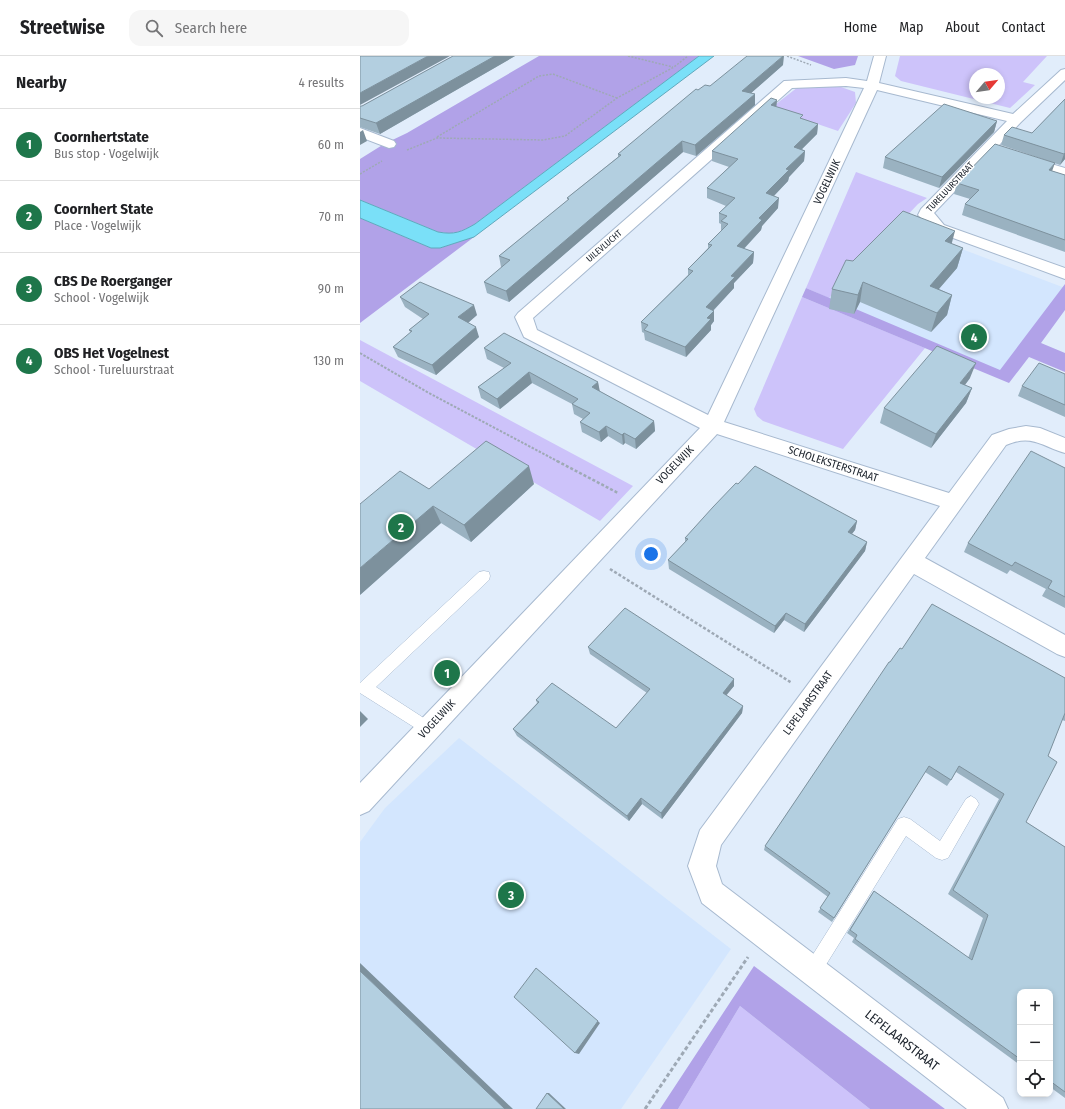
<!DOCTYPE html>
<meta charset="utf-8">
<style>
body{margin:0;font-family:"Fira Sans Condensed",sans-serif;background:#f6f6f6;color:#202124}
.controls{position:absolute;right:12px;bottom:12px;display:grid;overflow:hidden;border-radius:8px;box-shadow:0 2px 6px #0003}
.controls button{width:36px;height:36px;display:grid;place-items:center;padding:0;border:0;border-bottom:1px solid #e0e0e0;background:#fff;color:#202124;font:20px sans-serif}
.compass{position:absolute;left:609px;top:12px;width:36px;height:36px;border-radius:50%;background:#fff;box-shadow:0 2px 6px #0003;rotate:61deg}
.you{position:absolute;left:291px;top:498px;width:14px;height:14px;margin:-10px;border:3px solid #fff;border-radius:50%;background:#1a73e8;box-shadow:0 0 0 6px #1a73e833}
.badge{display:grid;place-items:center;width:26px;height:26px;border-radius:50%;background:#1e764a;color:#fff;font-size:13px;font-weight:700}
.pin{position:absolute;translate:-50% -50%;border:2px solid #fff;box-shadow:0 1px 4px #0006}
.list{margin:0;padding:0;list-style:none}
h2{display:flex;justify-content:space-between;align-items:center;height:52px;margin:0;padding:0 16px;font-size:17px}
h2 small{font-size:13px;font-weight:400;color:#757577}
.list li{display:grid;grid-template-columns:26px 1fr auto;gap:12px;align-items:center;box-sizing:border-box;height:72px;padding:0 16px;border-top:1px solid #e0e0e0}
.list b{display:block;font-size:15px;white-space:nowrap}
.list p{margin:0;font-size:13px;white-space:nowrap;color:#757577}
.list em{font-size:13px;font-style:normal;color:#757577}
.icon{flex:none;width:22px;height:22px;fill:none;stroke:currentColor;stroke-width:2;stroke-linecap:round;stroke-linejoin:round}
.map{position:relative;flex:none;width:705px;height:1053px;overflow:hidden}
header{display:flex;align-items:center;gap:24px;box-sizing:border-box;height:56px;padding:0 20px;background:#fff;border-bottom:1px solid #e0e0e0}
header strong{font-size:19px}
nav{display:flex;gap:22px;margin-inline-start:auto;font-size:14px}
.search{width:280px;height:36px;background:#f6f6f6;display:flex;align-items:center;gap:10px;box-sizing:border-box;padding:0 14px;border-radius:12px;color:#757577;font-size:15px}
main{display:flex}
aside{flex:1;background:#fff}
.map>svg:first-child{display:block}
</style>
<header>
<strong>Streetwise</strong>
<div class="search"><svg class="icon" aria-label="search" viewBox="0 0 24 24"><circle cx="10" cy="10" r="6"/><path d="M15 15l6 6"/></svg>Search here</div>
<nav><a>Home</a><a>Map</a><a>About</a><a>Contact</a></nav>
</header>
<main>
<aside>
<h2>Nearby<small>4 results</small></h2>
<ul class="list">
<li><span class="badge">1</span><div><b>Coornhertstate</b><p>Bus stop · Vogelwijk</p></div><em>60 m</em></li>
<li><span class="badge">2</span><div><b>Coornhert State</b><p>Place · Vogelwijk</p></div><em>70 m</em></li>
<li><span class="badge">3</span><div><b>CBS De Roerganger</b><p>School · Vogelwijk</p></div><em>90 m</em></li>
<li><span class="badge">4</span><div><b>OBS Het Vogelnest</b><p>School · Tureluurstraat</p></div><em>130 m</em></li>
</ul>
</aside>
<div class="map">
<svg width="705" height="1053" viewBox="0 0 705 1053">
<rect width="100%" height="100%" fill="#e1edfb"/>
<path fill="#d3e6fe" d="M533,167L705,232L650,320L454,241Z
M99,682L371,893L261,1053H0V786L25,752Z"/>
<path fill="#cdc3fa" fill-rule="evenodd" d="M540,0H687L663,26L675,29L650,52L541,25L535,20ZM615,18H639V42H615Z
M438,31H481L495,36L496,47L478,75L411,52Z
M496,116L567,142L558,148L469,242L446,232Z
M442,241L565,292L483,393L403,365L397,360L394,353Z
M0,284L273,430L240,465L0,325Z
M380,950L510,1053H318Z"/>
<path fill="#b1a2e8" d="M179,0H339L115,168C101,176 95,179 78,176L0,144V103L24,88L47,77Z
M438,0H498L495,9L474,13Z
M0,162L71,192H80L114,181L0,267Z
M705,228V254L681,287L705,297V316L669,301L649,327L442,241L446,232L640,314Z
M394,910L585,1053H510L380,950L318,1053H300Z"/>
<path fill="#7ae0f8" stroke="#5fa8bc" d="M339,0H354L114,181L80,192H71L0,162V144L78,176C95,179 101,176 115,168Z"/>
<g fill="none" stroke-linecap="round" stroke-linejoin="round">
<defs>
<path id="service" d="M124,515L129,516L130,520L129,524L16,631L73,668L75,673L73,678L68,680L0,637V627L119,516Z
M611,740L616,743L619,748L588,802L582,804L576,802L546,780L459,920L453,923L447,920L444,914L447,908L538,763L544,761L550,763L580,785L606,743Z"/>
<path id="minor" d="M514,0H526L519,27L653,58L701,14L705,13V24L661,66L574,157L584,169L705,212V223L574,175L558,159L561,153L647,65L517,34L364,366L589,437L632,379L649,373L666,370L680,372L705,382V397C681,390 672,378 646,389L565,502L705,579V601L697,598L554,518L361,789L356,810L362,828L643,1042L648,1053H607L342,847L328,810L340,774L580,450L357,378L9,755L0,759V727L340,372L164,281L155,261L158,257L424,25L486,22L507,25ZM486,30L504,32L348,359L177,274L173,262L432,32Z
M0,72L34,85L36,88L34,91L29,92L0,81Z
M664,100L705,112V121L659,107L657,104L659,101Z"/>
</defs>
<use href="#service" stroke="#a7b9cf" stroke-width="1"/>
<use href="#minor" stroke="#a7b9cf" stroke-width="2"/>
<path stroke="#9ea9b5" stroke-width="1.5" stroke-dasharray="2 1.5" stroke-linecap="butt" d="M268,0L313,11
M427,0L451,9
M77,81L179,20L193,18L257,42
M47,94L77,82L183,84L205,80L257,42L314,11L328,0
M0,118L22,105"/>
<path stroke="#9ea9b5" stroke-width="2" stroke-dasharray="2.5 1.5" stroke-linecap="butt" d="M0,297L67,336L199,406"/>
<path stroke="#9ea9b5" stroke-width="2.5" stroke-dasharray="3 2" stroke-linecap="butt" d="M197,405L258,437
M250,513L432,627"/>
<path stroke="#9ea9b5" stroke-width="3" stroke-dasharray="4 2.5" stroke-linecap="butt" d="M285,1053L388,901"/>
<use href="#service" fill="#fff" fill-rule="evenodd"/>
<use href="#minor" fill="#fff" fill-rule="evenodd"/>
</g>
<path fill="#9ab2c1" d="M93,0H155L20,78L0,71V50H2Z
M423,9L391,37L395,49L336,100L323,96L149,246L127,237L124,226L142,211H141L139,200L208,144L207,142L258,101V98L338,34L350,30Z
M705,43V103L700,109L641,89L644,79L672,77Z
M417,44L416,51L443,63L458,68L457,78L442,93L445,95L444,105L429,121L428,125L414,140L418,152L402,170L401,174L384,193L394,196L393,207L374,227V232L354,254V265L351,269V274L326,301L285,284L284,277L282,276L281,266L328,219V213L348,192V188L361,175V168L359,167V157L366,150L347,142V132L369,111L352,105V95Z
M637,65L634,76L579,132L523,112L525,101Z
M692,115L705,119V196L602,159L605,148L610,143L594,138L597,127Z
M592,188L603,192L597,212L579,233L592,239L587,259L571,276L500,246L494,258L469,253L472,233L493,205Z
M40,241L117,259L108,267L119,281L76,319L38,301L33,291L51,277L49,274L63,263L45,251Z
M124,292L238,326L239,335L294,365L295,375L276,393L265,387L263,389L248,380L241,386L222,376L220,366L223,363L214,358L212,348L172,327L140,353L121,342L118,331L144,312L127,303Z
M705,318V361L658,340L662,330Z
M610,322L605,329L612,332L606,347L571,392L520,367L524,352Z
M705,412V552L682,540L686,533L650,514L647,518L604,496L608,487Z
M174,428L111,486L81,467L0,539L69,433Z
M378,428L497,465L495,474L492,478L507,486L505,495L444,576L424,564L414,577L309,513L308,504L325,486V482Z
M228,591L374,623V630L366,640L383,650L382,657L302,763L282,748L269,765L157,680L153,673L177,647L176,644L256,672L287,637L230,598Z
M542,593L705,622V665L702,664L688,700L666,766L705,791V1042L690,1031V936H660V1009L492,886L494,882L487,877L511,839L514,835L608,902L623,862L588,838L639,743L596,716L591,724L587,730L565,716L472,866L458,856L468,841L404,794L405,790L530,606Z"/>
<path fill="#7d919d" d="M68,0H90L0,49V37Z
M135,0H155L20,78L16,67Z
M423,0H424L423,9L382,45V35Z
M395,38V49L336,100L335,89Z
M417,44L416,54L411,49Z
M637,65L634,76L579,132L582,121Z
M458,68L457,78L433,102L434,91Z
M3,74L7,85L0,89V76Z
M322,85L323,96L149,246L146,235Z
M445,95L444,105L429,121L428,125L406,148V137L426,113Z
M705,97V103L700,109L704,98Z
M695,107L691,118L689,114Z
M419,142L418,152L402,170L401,174L376,201L377,190L399,162Z
M595,175L590,194L585,185Z
M603,192L597,212L564,250L570,230Z
M394,196L393,207L374,227V232L346,262V251L371,220Z
M503,226L500,246L494,258L498,239Z
M592,239L587,259L571,276L577,257Z
M114,249L117,259L102,272L98,261Z
M354,255V265L351,269V274L326,301L325,291L347,262Z
M116,271L119,281L76,319L72,309Z
M616,307L610,322L595,342L600,327Z
M169,316L172,327L140,353L137,343Z
M238,326L240,336L232,331Z
M612,332L606,347L571,392L576,378Z
M294,365L295,375L276,393L275,383Z
M246,370L248,380L241,386L239,376Z
M264,377L265,387L263,389L262,379Z
M169,410L174,428L111,486L104,469Z
M73,450L81,467L0,539V512Z
M497,465L495,474L486,485L488,476Z
M507,486L505,495L444,576L445,568Z
M426,557L424,564L414,577L415,570Z
M374,623V630L362,644L363,637Z
M383,650L382,657L302,763L301,757Z
M0,655L8,663L0,671Z
M281,742L282,748L269,765L267,760Z
M0,907L153,1053H145L0,915Z
M176,912L240,967L219,998L215,997Z
M187,1037H189L206,1053H204Z"/>
<path fill="#b3cfe0" stroke="#7d919d" d="M0,0H68L0,37Z
M93,0H135L16,67L0,62V50H2Z
M387,0H423L382,35L395,38L335,89L322,85L146,235L124,226L150,204L139,200L209,143L207,142L261,99L258,98L336,33L338,34L345,29L350,30Z
M411,42L417,44L411,49L443,59L440,62L458,68L434,91L445,95L426,113L429,114L406,137L419,142L399,162L402,164L377,190L394,196L371,220L375,221L346,251L354,255L347,262L351,263L325,291L284,274L288,269L281,266L333,215L328,213L352,189L348,188L368,168L361,165L367,160L359,157L375,142L347,132L378,103L352,95Z
M705,43V97L704,98L644,79L652,71L672,77Z
M584,48L637,65L582,121L525,101Z
M635,88L695,107L689,114L705,119V184L605,148L619,134L597,127Z
M543,155L595,175L585,185L603,192L570,230L592,239L577,257L503,226L498,239L472,233L486,204L493,205Z
M60,226L114,249L98,261L116,271L72,309L33,291L52,275L49,274L69,258L40,241Z
M144,277L238,326L232,331L294,365L275,383L264,377L262,379L246,370L239,376L220,366L230,357L212,348L218,343L169,316L137,343L118,331L151,307L124,292Z
M577,290L616,307L600,327L612,332L576,378L524,352Z
M679,307L705,318V349L662,330Z
M126,385L169,410L104,469L73,450L0,512V448L40,415L69,433Z
M671,395L705,412V541L688,532L692,525L655,506L652,510L608,487Z
M395,410L497,465L488,476L507,486L445,568L426,557L415,570L308,504L328,483L325,482L353,451L376,427L378,428Z
M572,548L705,622V657L688,700L697,706L666,766L705,791V1036L690,1025V936H660V1003L495,883L497,879L490,874L514,835L612,904L628,859L593,834L644,738L599,710L591,724L569,710L474,862L460,852L470,837L405,790L529,606H530L540,592L542,593Z
M265,552L374,623L363,637L383,650L301,757L281,742L267,760L153,673L179,646L176,644L192,627L256,672L290,633L228,591Z
M176,912L238,965L215,997L154,941Z
M0,915L145,1053H0Z
M187,1037L204,1053H176Z"/>
<g text-anchor="middle" dominant-baseline="central" stroke-width="3" stroke-linejoin="round" paint-order="stroke">
<g font-size="9" fill="#202730" stroke="#fff">
<text transform="translate(590 131) rotate(-47)">TURELUURSTRAAT</text>
<text transform="translate(244 190) rotate(-41)">UILEVLUCHT</text>
</g>
<g font-size="11" fill="#202730" stroke="#fff">
<text transform="translate(467 126) rotate(-65)">VOGELWIJK</text>
<text transform="translate(473 408) rotate(18)">SCHOLEKSTERSTRAAT</text>
<text transform="translate(315 409) rotate(-46)">VOGELWIJK</text>
<text transform="translate(448 647) rotate(-54)">LEPELAARSTRAAT</text>
<text transform="translate(77 663) rotate(-47)">VOGELWIJK</text>
</g>
<g font-size="13" fill="#202730" stroke="#fff">
<text transform="translate(542 984) rotate(38)">LEPELAARSTRAAT</text>
</g>
</g>
</svg>
<div class="controls">
<button>+</button>
<button>−</button>
<button><svg class="icon" aria-label="locate" viewBox="0 0 24 24"><circle cx="12" cy="12" r="6"/><path d="M12 2v4M12 18v4M2 12h4M18 12h4"/></svg></button>
</div>
<svg class="compass" viewBox="-18 -18 36 36"><path d="M0-13l5 13h-10z" fill="#e53935"/><path d="M0 13l5-13h-10z" fill="#757577"/></svg>
<div class="you"></div>
<div class="pin badge" style="left:87px;top:617px">1</div>
<div class="pin badge" style="left:41px;top:471px">2</div>
<div class="pin badge" style="left:151px;top:839px">3</div>
<div class="pin badge" style="left:614px;top:281px">4</div>
</div>
</main>
